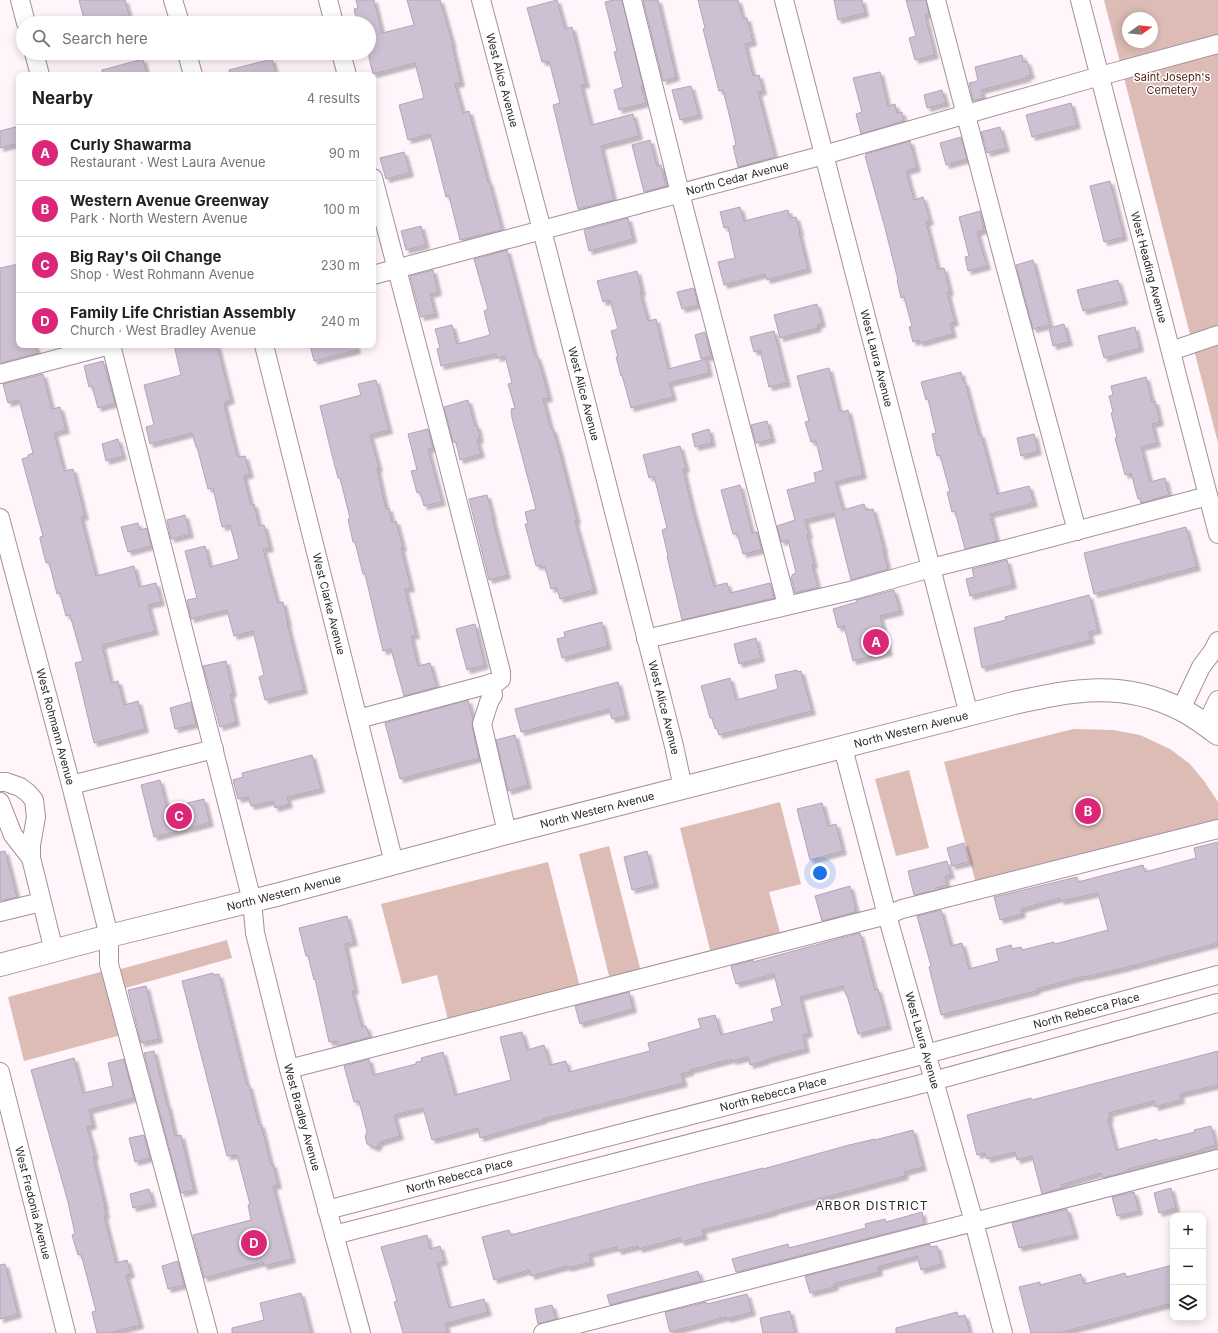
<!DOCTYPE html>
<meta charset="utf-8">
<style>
body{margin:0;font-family:Inter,sans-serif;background:#f6f6f6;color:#202124}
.controls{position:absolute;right:12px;bottom:12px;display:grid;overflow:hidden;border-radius:8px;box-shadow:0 2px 10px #0003}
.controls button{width:36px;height:36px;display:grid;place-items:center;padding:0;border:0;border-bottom:1px solid #e0e0e0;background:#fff;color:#202124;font:20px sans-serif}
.compass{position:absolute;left:1122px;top:12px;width:36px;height:36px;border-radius:50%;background:#fff;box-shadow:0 2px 10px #0003;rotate:75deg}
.you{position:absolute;left:820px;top:873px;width:14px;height:14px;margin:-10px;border:3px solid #fff;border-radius:50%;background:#1a73e8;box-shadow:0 0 0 6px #1a73e833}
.badge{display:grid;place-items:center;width:26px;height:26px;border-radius:50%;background:#db2777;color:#fff;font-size:13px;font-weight:700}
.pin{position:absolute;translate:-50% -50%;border:2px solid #fff;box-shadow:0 1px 4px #0006}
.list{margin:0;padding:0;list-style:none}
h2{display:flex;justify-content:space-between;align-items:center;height:52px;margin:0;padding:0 16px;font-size:17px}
h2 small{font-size:13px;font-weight:400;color:#757577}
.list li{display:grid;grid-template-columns:26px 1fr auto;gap:12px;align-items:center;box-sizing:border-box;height:56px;padding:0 16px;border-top:1px solid #e0e0e0}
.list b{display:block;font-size:15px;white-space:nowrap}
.list p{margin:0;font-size:13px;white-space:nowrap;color:#757577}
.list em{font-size:13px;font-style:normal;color:#757577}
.icon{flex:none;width:22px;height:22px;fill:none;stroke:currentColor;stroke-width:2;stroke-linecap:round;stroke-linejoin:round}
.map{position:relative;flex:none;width:1218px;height:1333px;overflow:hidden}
.search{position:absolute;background:#fff;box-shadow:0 2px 10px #0003;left:16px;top:16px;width:360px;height:44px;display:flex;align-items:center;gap:10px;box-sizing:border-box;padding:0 14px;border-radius:22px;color:#757577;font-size:15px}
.panel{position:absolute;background:#fff;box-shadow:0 2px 10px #0003;left:16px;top:72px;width:360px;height:276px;border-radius:8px}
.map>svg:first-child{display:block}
</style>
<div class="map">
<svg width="1218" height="1333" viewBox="0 0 1218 1333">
<defs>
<filter id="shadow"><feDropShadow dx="3.5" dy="3.5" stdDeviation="1" flood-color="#0004"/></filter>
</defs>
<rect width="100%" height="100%" fill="#fff5fb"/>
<path fill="#dcbcb5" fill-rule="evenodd" d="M1104,0H1218V443ZM1128,18H1152V42H1128Z
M1073,729L1113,730L1140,735L1170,749L1190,764L1204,781L1218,802V819L976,884L944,762Z
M909,770L929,848L896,856L875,779Z
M780,802L801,884L769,892L781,936L711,954L680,828Z
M609,846L641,972L610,980L579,854Z
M548,862L580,987L448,1020L437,975L402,984L381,904Z
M227,940L232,958L122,989L117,970Z
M104,971L121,1035L24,1061L8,997Z"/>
<path fill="#cec0d3" stroke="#b3a5b8" filter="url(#shadow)" d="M79,0H125L131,23H85Z
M356,0H374L382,33L414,25L407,0H440L453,45H452L461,83L455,84L463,113L469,111L488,182L489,181L502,230L460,240L449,196L446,197L430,134L408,140L399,105L424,98L415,63L373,74L369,58V23H357L354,9L358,8Z
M557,0L565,29L572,27L586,84L581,85L591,125L633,114L639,136L601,146L614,200L578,209L553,105L560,103L549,61L542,62L527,8Z
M613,0H622L643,86L641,87L646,103L619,110L614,90L623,87L614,52L617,51L605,2Z
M643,0H658L676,77L663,81Z
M698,0H738L743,19L747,18L753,42L745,44L753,76L759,75L763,91L758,92L775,157L738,167L733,146L736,145L730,118L723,90L719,91L703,29L705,28Z
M834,0H862L865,13L838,20Z
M906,0H926L929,14L925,15L935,55L915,60L909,38L916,36Z
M1022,55L1023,62L1027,61L1031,75L1027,76V78L981,90L983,98L973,101L969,83L978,81L975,67Z
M143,59L147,75H102V70Z
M272,59L276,75H230L229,70Z
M880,72L888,106L895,104L897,113L902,112L904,121L861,134L856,114L862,112L853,78Z
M691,86L699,115L680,120L672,90Z
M942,90L946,103L927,108L924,95Z
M1071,103L1077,125L1032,137L1026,115Z
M19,126V143L0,148V131Z
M1000,127L1006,148L987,153L981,132Z
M961,137L967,159L946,165L940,143Z
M650,140L657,166L661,165L666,186L644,192L632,145Z
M910,141L917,168L906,171L914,200L923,197L930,221L926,222L938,269L944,268L950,292H947L955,322L950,323L953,334L920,343L919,340L913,342L909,327L912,326L904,297L901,298L897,280H898L885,228L865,156H866V154Z
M404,152L410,173L386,179L380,158Z
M1110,181L1124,237L1104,242L1090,186Z
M740,207L744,221L788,210L790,218L796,217L800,232H799L808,269L767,280L765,274L724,285L718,262L735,258L728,227L724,228L720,212Z
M980,211L984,230L977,232L987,266L968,271L965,257L969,256L959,217Z
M628,218L633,239L589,251L584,230Z
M421,226L426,245L406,250L401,231Z
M507,250L535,356H537L543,375L549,398L543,399L551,429H553L560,453L577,520L575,521L594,590L560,599L557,588L551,589L545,567L542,568L541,565L536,566L525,524H528L525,512L536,509L512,418L511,409L515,408L508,384L512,383L505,356L497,358L496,354L441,366L437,349L440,348L435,329L452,325L457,344L490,335L484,311L488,309L474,259Z
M1033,260L1050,325L1033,329L1016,265Z
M19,264V345H35L38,353L0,363V268Z
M433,270L438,292L430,294L435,314L421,317L410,276Z
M637,271L642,292L640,293L648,321L656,319L668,369L706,359L709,373L669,383L673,397L631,408L622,375L621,376L616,357H618L611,331L618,329L610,300L603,302L597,281Z
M1118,280L1124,301L1083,311L1077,290Z
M694,288L698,305L682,309L677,292Z
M817,304L822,323L817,325L818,328L780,338L774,315Z
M1064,324L1069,342L1053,346L1049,328Z
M1135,327L1140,348L1104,358L1098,336Z
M774,331L787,383L769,387L760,350L754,352L750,337Z
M705,332L711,356L701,359L695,335Z
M174,345H217L231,400L225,402L224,404L237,456H239V457L245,456L250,474L244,476V477L251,505L254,504L259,526L264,525L270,548L263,549L277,601L278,603L283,602L288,623H287L304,690L265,700L259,677L264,675L253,631L234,636L227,610L191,619L187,600L197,598L185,551L205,546L210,567L239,559L230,525L222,527L213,488L208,489L197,447H196L192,433L150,444L146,427L154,425L144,385L181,375Z
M310,345H356L357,350L314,361Z
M103,361L115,403L98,408L92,386L89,387L84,366Z
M829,368L839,410H842V412L848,410L863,475L835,482L843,510L864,504L866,510L873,509L884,549H883L888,569L851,580L834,513L805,520L809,535H807L814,564L812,565L818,587L795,593L791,577H792V575L796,573L788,540L781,542L777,526L795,520L787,490L816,482L814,473L823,470L816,441L811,442L805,422L809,421L797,376Z
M961,372L963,382H965L979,435L981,434L997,494L1029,486L1034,503L990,514L997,541L965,549L955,511L952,512L947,492H950L940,455L937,456L932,434L936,433L928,399L926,400L921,382Z
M43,374L52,409L60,407L66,430L54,433L64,471L73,469L85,516L81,517L96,576L134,566L139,587L156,583L161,602L148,605L155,631L102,645L111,683L118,681L124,705L138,701L145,729L94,743L75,663L83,661L70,615L66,616L60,593L57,594L49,562L46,563L40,539V537L43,536L22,459L28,457V455L33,453L19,400L8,403L3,384Z
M1146,377L1152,402L1155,401L1160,422L1152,424L1157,443L1141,447L1150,482L1165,478L1169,495L1141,503L1140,498L1138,499L1131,473L1125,475L1115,438L1117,437L1111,413L1113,412L1109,396L1113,395L1111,386Z
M376,380L389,430L370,435L379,468H377L386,509L389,508L392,522L396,521L403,547L401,548L411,588L405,589L416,635L411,636L418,666L430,663L437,687L404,696L391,649L383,651L365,574H363L355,542H353L348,519L350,518L340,478H338L332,455L320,406L361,395L358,384Z
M468,400L475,426L477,425L480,439L477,440L481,454L460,460L456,442H453L444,407Z
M767,421L772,439L756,443L751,425Z
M428,429L433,448L428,449L442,502L424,506L420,492L417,493L411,471L417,470L408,434Z
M709,429L712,443L695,447L692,434Z
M1034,434L1038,451L1021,456L1017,438Z
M118,439L123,456L106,461L102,444Z
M680,446L686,468L683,469L692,507L714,586L727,583L730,593L770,583L774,598L682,620L667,556H668L662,530L667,528L654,476L649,478L643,455Z
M740,485L752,533L757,532L761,547V550L743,554L737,533L733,534L721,490Z
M487,495L493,517H492L507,575L489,580L469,499Z
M185,515L190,534L171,539L167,520Z
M138,523L140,530L147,528L151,546L128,552L121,527Z
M1186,527L1197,567L1094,594L1084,553Z
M1007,560L1013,585L970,596L966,579L974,577L972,569Z
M894,590L900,611L880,616L889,652L853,661L844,626L838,628L833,609L857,602L856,600Z
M1089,595L1098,630L1089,632L1091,640L982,668L974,628L1006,620L1005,617Z
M602,622L608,646L562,658L557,639L565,637L564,632Z
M475,624L485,665L467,670L456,629Z
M756,638L761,658L739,664L734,644Z
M226,661L233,693L230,694L236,722L220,727L203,666Z
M797,670L798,672L801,671L812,711L719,735L717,728L715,729L712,718H710L701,686L730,678L736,700L778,689L775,675Z
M618,682L626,716L612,719L609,709L521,732L515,709Z
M468,700L473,718L472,726L479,758L400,779L385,723Z
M191,702L196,724L175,729L170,708Z
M515,735L528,785L508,791L496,740Z
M312,755L321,789L287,797L289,804L275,808L273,801L251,806L248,797L238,799L233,780L243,777L242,773Z
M160,780L167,808L204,799L210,823L154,837L141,785Z
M822,803L828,826L836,824L843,851L810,860L797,809Z
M1218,842V943L1124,968L1085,977V976L1036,989V991L941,1015L929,967L931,966L917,916L941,910L951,946L962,943L969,969L999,961L996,949L1011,945L1012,949L1021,947L1022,950L1054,942L1055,944L1108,930L1098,893L1061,901L1060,898L1021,909L1022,914L1000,920L994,897L1077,877L1078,882L1143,865L1145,872L1196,858L1194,848Z
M964,843L969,862L952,866L947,848Z
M5,851L17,897L0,901V852Z
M647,851L655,884L632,890L624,857Z
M947,861L951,875L945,876L947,885L935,888L936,890L914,895L908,871Z
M850,886L856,910L854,911L855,912L822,921L815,896Z
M347,916L354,942L345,944L355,990L352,991L362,1027L366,1026L370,1037L338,1046L337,1041L329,1042L315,979L314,980L308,956H306L299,928Z
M860,933L875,990L878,989L888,1026L858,1034L847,995H846L843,986L800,997L809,1033L803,1035L806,1049L765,1060V1061L750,1065L748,1057L733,1061L732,1059L690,1070V1072L681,1074L684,1083L543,1119V1120L480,1138L478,1128L432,1140L423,1108L394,1115L400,1136L380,1142L376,1148L367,1144L365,1136L367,1132L359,1101L354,1102L344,1066L369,1059L373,1075L416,1064V1062L422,1061L421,1058L443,1052L455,1095L511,1080L500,1037L522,1032L527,1050L544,1045L550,1065L566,1061L569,1072L650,1051L648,1043L701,1028L698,1019L715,1015L721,1035L774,1021L771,1009L782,1006L774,974L736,984L731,966L753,960V962Z
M213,973L214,975L219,974L247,1086L249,1085L259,1125L261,1124L271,1165L273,1164L278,1185L273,1186L292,1259L264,1266L263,1262L204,1278L193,1235L251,1220L248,1205L250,1204L237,1155L227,1156L182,981Z
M146,986L159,1039L141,1043L128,990Z
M629,992L633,1009L580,1024L575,1006Z
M154,1051L167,1105H168L175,1136L181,1135L194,1190L181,1193L144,1053Z
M1218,1051V1085L1180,1094L1181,1100L1155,1107L1154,1101L1109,1113L1110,1118L1108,1119L1116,1150L1157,1139L1158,1141L1195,1132L1194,1130L1211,1126L1216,1145L1199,1150V1151L1128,1169V1171L1103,1178L1101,1173L1061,1185V1188L1042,1194L1032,1156L1017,1160L1015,1152L987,1159L985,1153L977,1155L967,1115L1031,1098L1032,1100Z
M74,1058L83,1093L113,1086L108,1063L124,1059L134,1098L89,1110L93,1125L87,1127L95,1156L93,1157L105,1206H104L106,1215L104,1216L116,1263L127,1260L131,1274L126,1275L140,1325L110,1333H97L92,1312L96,1311L81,1254L78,1255L72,1235L75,1234L68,1202L31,1070Z
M913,1130L923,1167L904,1172L905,1176L774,1211V1212L702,1230L704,1236L681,1242L680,1238L639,1249L638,1246L618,1251L617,1247L589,1254L591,1262L567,1268V1266L531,1276L530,1270L494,1280L482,1237L509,1230L511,1235L700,1184L763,1168V1169L849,1145L875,1139V1140Z
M144,1135L150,1158L135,1162L129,1138Z
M1171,1188L1176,1208L1159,1213L1154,1193Z
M149,1189L153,1203L133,1208L130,1194Z
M1134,1192L1139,1211L1117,1216L1112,1197Z
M1067,1209L1075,1235L1019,1248L1012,1223Z
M922,1212L924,1224L736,1272L732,1259L788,1244L789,1248L866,1228L865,1224L885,1219L886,1222Z
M427,1235L430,1249L440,1246L444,1261L437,1263L449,1308L484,1299L488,1312L445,1324L448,1333H403L394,1302L397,1301L381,1247Z
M930,1244V1247L937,1246L942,1264L921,1270L917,1256L878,1267L879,1272L834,1284L835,1287L810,1293L805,1276Z
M178,1261L184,1285L168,1289L162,1266Z
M5,1264L18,1314L0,1319V1265Z
M1173,1265V1303L1059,1333H1031L1019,1287L1040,1282V1285L1081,1274L1084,1284L1125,1273L1126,1277Z
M698,1271L701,1281L610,1305L607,1295Z
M301,1293L311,1333H232V1328L264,1320L260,1303Z
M747,1294L752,1312L727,1319L726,1317L670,1332L665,1312L706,1302L707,1304Z
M552,1305L556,1319L538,1324L535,1309Z
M790,1311L795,1333H763L760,1318Z
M957,1312L958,1317L965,1315L970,1333H896V1328Z"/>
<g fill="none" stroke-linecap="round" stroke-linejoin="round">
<defs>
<g id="minor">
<path d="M20,0L26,23"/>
<path d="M173,0L180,23"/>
<path d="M328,0L334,23"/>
<path id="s1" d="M481,0L542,230L674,746L683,788"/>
<path d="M632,0L680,193L787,605"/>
<path id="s2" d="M784,0L969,715"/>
<path d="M936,0L1004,261L1077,531"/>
<path id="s3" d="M1080,0L1218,534"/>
<path d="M34,53L40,75"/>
<path d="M187,53L193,75"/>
<path d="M341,53L347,75"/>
<path id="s4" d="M373,275L824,155L1100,76L1218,44"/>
<path id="s5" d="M111,345L252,901L255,933L289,1069L361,1333"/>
<path id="s6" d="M264,345L394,863"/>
<path d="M1171,351L1218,335"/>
<path d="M0,374L110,345"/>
<path id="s7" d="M0,518L71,785L109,936V964L208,1333"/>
<path d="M646,639L854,590L931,568L1007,549L1208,496"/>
<path d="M491,683L493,695L489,702L482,724L507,833"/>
<path d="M1181,709L1201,667L1213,651L1218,641"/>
<path d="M358,719L497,682L501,679V672L444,448L373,178"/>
<path d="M1206,725L1218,700"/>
<path id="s8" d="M843,748L887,915L974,1222L1003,1333"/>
<path d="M0,782H6L20,787L28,793L34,800L36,817L31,845V858L54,951"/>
<path d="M71,785L214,749"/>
<path d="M0,802L13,835L31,858"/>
<path d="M0,912L41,902"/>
<path d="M289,1069L887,915L902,909L1218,829"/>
<path id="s9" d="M0,1072L66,1333"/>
<path id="s10" d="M327,1210L926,1054L1218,975"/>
<path d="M334,1235L933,1081L1218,1003"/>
<path d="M543,1333L1218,1159"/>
</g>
<g id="major">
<path id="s11" d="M0,965L109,936L276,895L507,833L1014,703C1072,690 1123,680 1180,709C1193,715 1206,725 1218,734"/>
</g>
</defs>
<use href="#minor" stroke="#a5909c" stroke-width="20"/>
<use href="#major" stroke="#a5909c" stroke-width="24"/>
<use href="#minor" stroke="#fff" stroke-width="18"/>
<use href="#major" stroke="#fff" stroke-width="22"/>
</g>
<g text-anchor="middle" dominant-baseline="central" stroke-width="3" stroke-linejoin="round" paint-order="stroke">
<g font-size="11" fill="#521b10" stroke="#fff">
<text x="1172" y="77">Saint Joseph's<tspan x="1172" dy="13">Cemetery</tspan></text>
</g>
<g font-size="11" fill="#2c2429" stroke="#fff">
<text stroke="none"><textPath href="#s1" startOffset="83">West Alice Avenue</textPath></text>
<text stroke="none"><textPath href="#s4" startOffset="377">North Cedar Avenue</textPath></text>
<text stroke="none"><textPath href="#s3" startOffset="276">West Heading Avenue</textPath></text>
<text stroke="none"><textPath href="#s2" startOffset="370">West Laura Avenue</textPath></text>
<text stroke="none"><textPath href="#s1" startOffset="407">West Alice Avenue</textPath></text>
<text stroke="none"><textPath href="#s6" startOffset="267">West Clarke Avenue</textPath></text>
<text stroke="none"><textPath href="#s1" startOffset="731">West Alice Avenue</textPath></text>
<text stroke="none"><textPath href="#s7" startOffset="216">West Rohmann Avenue</textPath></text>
<text stroke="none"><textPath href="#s11" startOffset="941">North Western Avenue</textPath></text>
<text stroke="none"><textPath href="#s11" startOffset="617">North Western Avenue</textPath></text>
<text stroke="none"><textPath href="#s11" startOffset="293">North Western Avenue</textPath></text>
<text stroke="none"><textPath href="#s10" startOffset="785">North Rebecca Place</textPath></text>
<text stroke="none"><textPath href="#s8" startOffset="303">West Laura Avenue</textPath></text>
<text stroke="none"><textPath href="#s10" startOffset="461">North Rebecca Place</textPath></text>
<text stroke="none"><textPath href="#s5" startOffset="796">West Bradley Avenue</textPath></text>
<text stroke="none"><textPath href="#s10" startOffset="137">North Rebecca Place</textPath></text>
<text stroke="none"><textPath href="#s9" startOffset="135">West Fredonia Avenue</textPath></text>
</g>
<g font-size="12" letter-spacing="1" fill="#2c2429" stroke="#fff">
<text x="872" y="1205">ARBOR DISTRICT</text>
</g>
</g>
</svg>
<div class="controls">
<button>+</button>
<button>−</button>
<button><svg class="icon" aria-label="layers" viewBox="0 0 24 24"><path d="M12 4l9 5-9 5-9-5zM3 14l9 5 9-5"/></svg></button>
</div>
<svg class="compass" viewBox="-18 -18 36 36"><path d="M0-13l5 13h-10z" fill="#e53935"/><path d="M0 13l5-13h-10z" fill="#757577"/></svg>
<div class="you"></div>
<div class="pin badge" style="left:876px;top:642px">A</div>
<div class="pin badge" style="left:1088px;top:811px">B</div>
<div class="pin badge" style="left:179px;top:816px">C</div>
<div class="pin badge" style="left:254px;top:1243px">D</div>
<div class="search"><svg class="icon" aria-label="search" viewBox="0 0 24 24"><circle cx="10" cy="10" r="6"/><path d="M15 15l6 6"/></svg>Search here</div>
<section class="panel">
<h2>Nearby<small>4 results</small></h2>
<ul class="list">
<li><span class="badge">A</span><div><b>Curly Shawarma</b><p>Restaurant · West Laura Avenue</p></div><em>90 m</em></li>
<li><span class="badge">B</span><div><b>Western Avenue Greenway</b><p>Park · North Western Avenue</p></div><em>100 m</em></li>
<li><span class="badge">C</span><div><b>Big Ray's Oil Change</b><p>Shop · West Rohmann Avenue</p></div><em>230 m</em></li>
<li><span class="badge">D</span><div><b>Family Life Christian Assembly</b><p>Church · West Bradley Avenue</p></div><em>240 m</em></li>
</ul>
</section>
</div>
